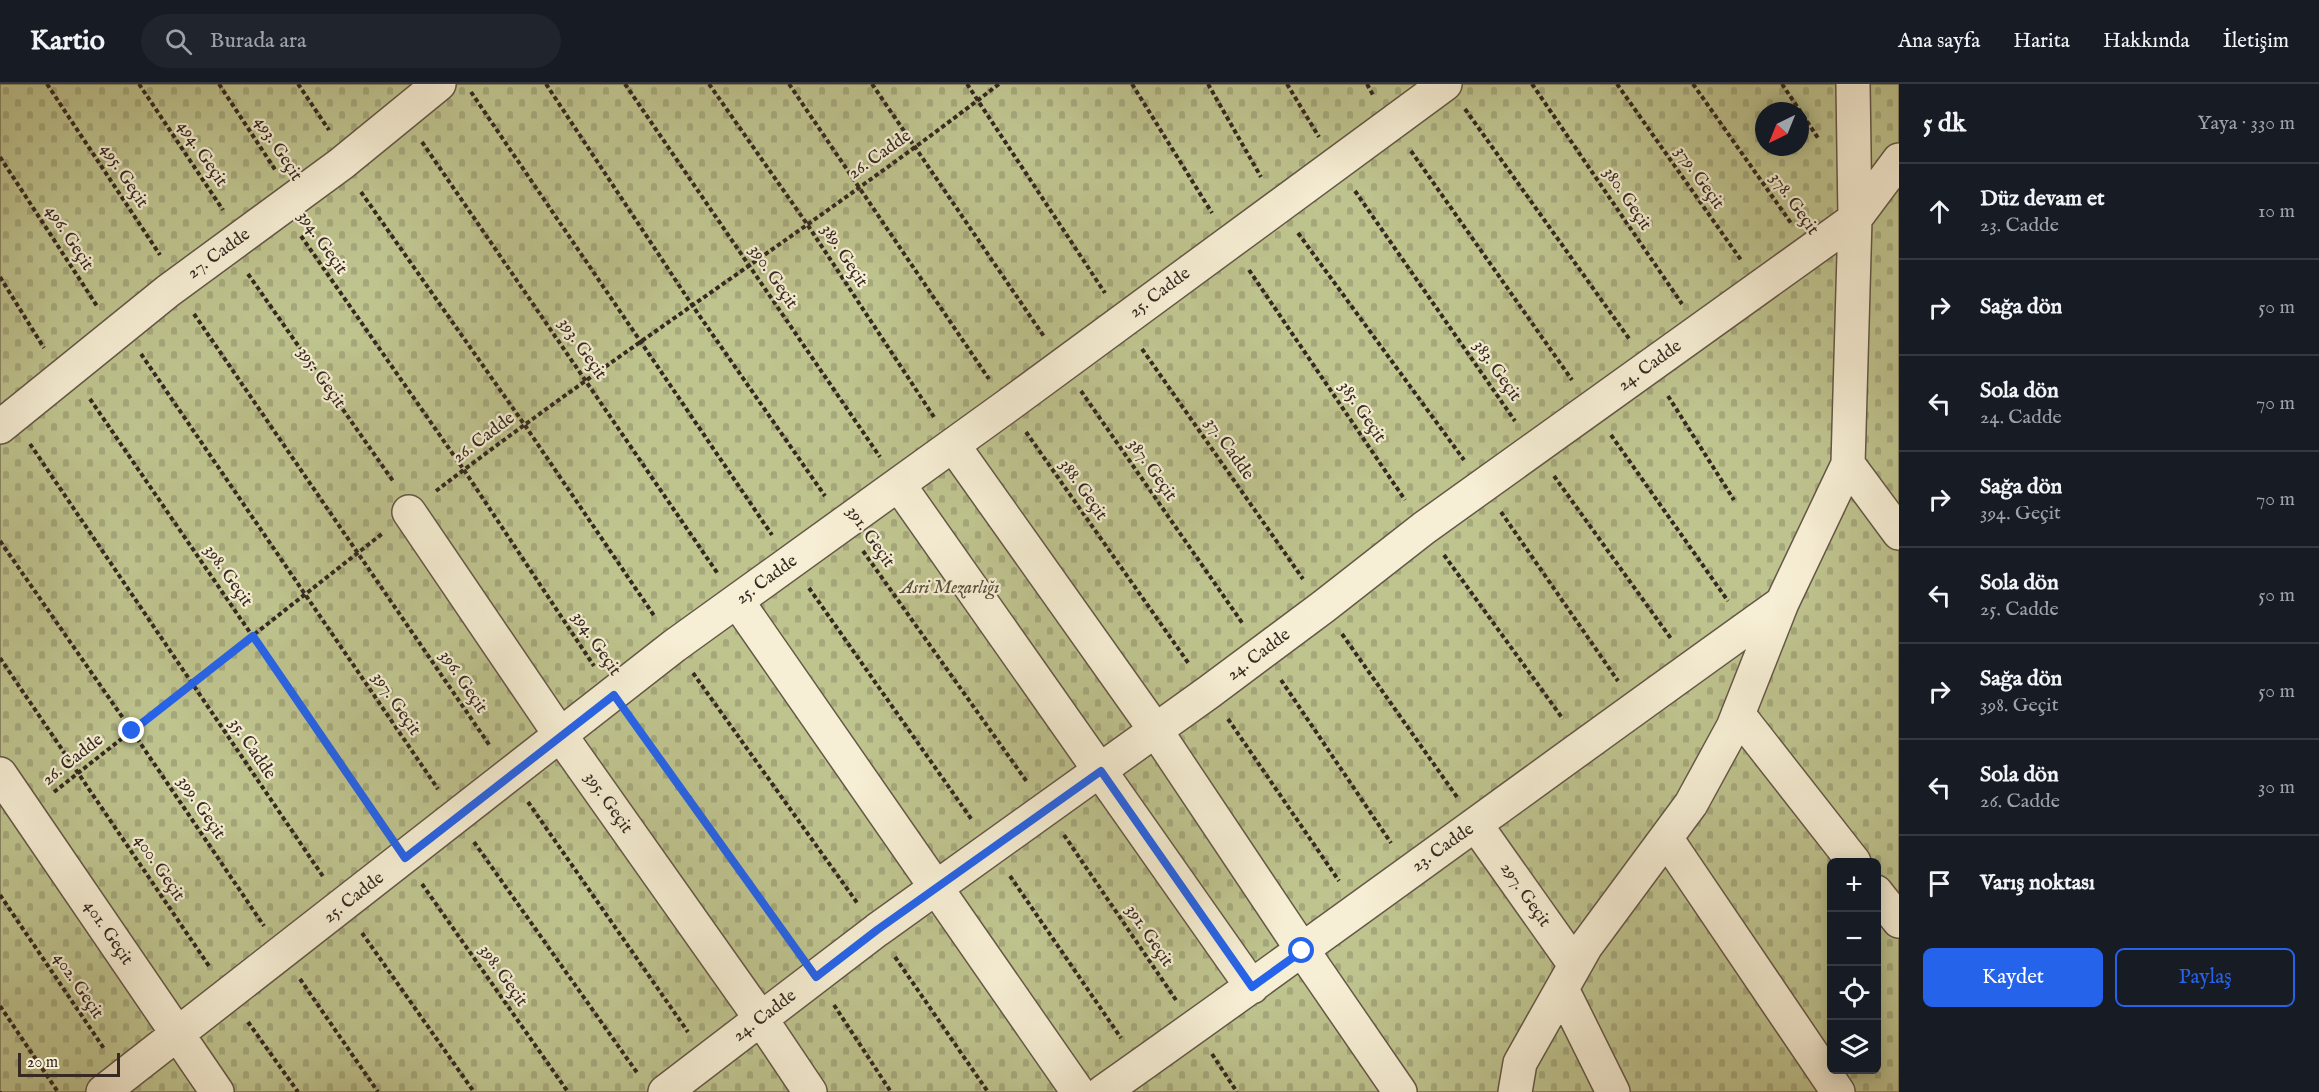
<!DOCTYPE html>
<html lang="tr">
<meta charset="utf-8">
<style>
body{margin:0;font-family:"IM FELL English",serif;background:#20242c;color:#f1f3f6}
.controls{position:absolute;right:18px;bottom:18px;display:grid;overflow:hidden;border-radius:9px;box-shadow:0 3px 15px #0003}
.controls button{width:54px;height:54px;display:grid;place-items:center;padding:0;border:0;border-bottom:2px solid #363941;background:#171b24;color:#f1f3f6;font:30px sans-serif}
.compass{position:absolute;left:1755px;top:18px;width:54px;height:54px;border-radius:50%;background:#171b24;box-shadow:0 3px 15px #0003;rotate:223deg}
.scale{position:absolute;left:18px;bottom:15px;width:102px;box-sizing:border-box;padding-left:6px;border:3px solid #362921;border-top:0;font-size:16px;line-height:21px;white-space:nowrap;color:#362921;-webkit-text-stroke:4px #f7efd5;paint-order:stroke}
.stop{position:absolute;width:18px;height:18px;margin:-14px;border:4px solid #2563eb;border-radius:50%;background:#fff}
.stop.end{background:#2563eb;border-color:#fff;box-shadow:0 2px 6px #0008}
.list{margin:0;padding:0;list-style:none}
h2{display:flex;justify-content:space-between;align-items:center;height:78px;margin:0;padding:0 24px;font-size:26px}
h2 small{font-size:20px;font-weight:400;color:#9ea1a6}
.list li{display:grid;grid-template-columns:39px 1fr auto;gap:18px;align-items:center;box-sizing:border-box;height:96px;padding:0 24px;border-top:2px solid #363941}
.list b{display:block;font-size:22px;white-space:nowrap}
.list p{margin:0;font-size:20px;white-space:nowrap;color:#9ea1a6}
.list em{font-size:20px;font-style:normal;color:#9ea1a6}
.actions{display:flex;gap:12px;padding:18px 24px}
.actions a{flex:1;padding:14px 0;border:2px solid #2563eb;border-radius:9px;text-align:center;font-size:21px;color:#2563eb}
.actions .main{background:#2563eb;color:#fff}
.icon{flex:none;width:33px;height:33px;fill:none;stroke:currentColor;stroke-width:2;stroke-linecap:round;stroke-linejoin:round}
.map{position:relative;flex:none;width:1899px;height:1008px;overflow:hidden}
header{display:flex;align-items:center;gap:36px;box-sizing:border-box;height:84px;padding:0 30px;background:#171b24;border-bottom:2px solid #363941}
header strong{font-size:28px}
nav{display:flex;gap:33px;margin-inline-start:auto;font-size:21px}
.search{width:420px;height:54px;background:#20242c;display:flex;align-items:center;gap:15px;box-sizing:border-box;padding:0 21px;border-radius:33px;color:#9ea1a6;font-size:22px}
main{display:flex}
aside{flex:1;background:#171b24}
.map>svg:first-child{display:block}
</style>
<header>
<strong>Kartio</strong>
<div class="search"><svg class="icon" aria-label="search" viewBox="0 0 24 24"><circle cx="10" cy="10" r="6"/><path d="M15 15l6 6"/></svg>Burada ara</div>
<nav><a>Ana sayfa</a><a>Harita</a><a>Hakkında</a><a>İletişim</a></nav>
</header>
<main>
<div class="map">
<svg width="1899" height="1008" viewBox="0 0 1899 1008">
<defs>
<pattern id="cemetery-stones" width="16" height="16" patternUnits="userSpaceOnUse" patternTransform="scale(1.5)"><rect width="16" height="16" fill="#bfc48f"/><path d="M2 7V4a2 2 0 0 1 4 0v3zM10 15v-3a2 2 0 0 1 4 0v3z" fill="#a5a87b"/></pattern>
</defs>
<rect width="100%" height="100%" fill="#f3e6be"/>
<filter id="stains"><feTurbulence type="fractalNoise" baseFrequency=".00333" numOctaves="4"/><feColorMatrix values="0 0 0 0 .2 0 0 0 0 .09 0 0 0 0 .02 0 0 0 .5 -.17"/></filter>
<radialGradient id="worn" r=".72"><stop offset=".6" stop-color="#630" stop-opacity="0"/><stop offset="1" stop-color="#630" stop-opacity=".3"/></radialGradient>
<path fill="url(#cemetery-stones)" stroke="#7a7658" stroke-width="1.5" fill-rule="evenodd" d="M0,0H1899V1008H0ZM1764,27H1800V63H1764ZM1832,778H1876V986H1832Z"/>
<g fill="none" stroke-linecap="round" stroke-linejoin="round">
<defs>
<path id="minor" d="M0,343L168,207L341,80L439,0
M953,361L1156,647L1303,867L1400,1008
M1848,380L1899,449
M899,401L1252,903
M409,428L561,652L761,935L810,1008
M737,517L1078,1008
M1738,630L1854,778
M0,690L217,1008
M1476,741L1575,881
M1666,754L1838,1008
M1876,808L1899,837
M1562,905L1613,1008
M103,1008L674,562L1007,322L1445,0
M665,1008L877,846L1209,608L1323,523L1424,444L1855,135L1899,76
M1103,1008C1331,847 1555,681 1782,519
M1515,1008L1520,979L1586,862L1691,720L1733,643L1782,519L1848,380L1855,135L1853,0"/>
</defs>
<use href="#minor" stroke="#655848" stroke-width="36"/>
<path stroke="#362921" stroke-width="4" stroke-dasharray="4.5 3" stroke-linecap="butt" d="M47,0L160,171
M139,0L223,126
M219,0L276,87
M298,0L329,46
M546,0L692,221L825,412
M625,0L880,373
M709,0L807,140L934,333
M789,0L989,295
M872,0L1045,254
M967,0L1105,209
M1132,0L1212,129
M1208,0L1261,93
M1287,0L1319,53
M1367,0L1373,11
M1532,0L1682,220
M1617,0L1741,176
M1693,0L1791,139
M1782,0L1818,54
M471,8L772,451
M1465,25L1630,256
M422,58L718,490
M1411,67L1572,296
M0,73L97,222
M1355,107L1515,337
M361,108L524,340L655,533
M1298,149L1464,376
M301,152L464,386L594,582
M1249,186L1405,416
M248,190L393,397
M0,193L44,264
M194,230L490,662
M1142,265L1303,495
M141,270L438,705
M1081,307L1243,540
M1668,312L1734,416
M90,315L386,747
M1026,348L1189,580
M1611,351L1728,517
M30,360L324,794
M1554,392L1672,556
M436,407C620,266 816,141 999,0
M1501,428L1618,597
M0,457L132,647L264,842
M863,467L1027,698
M1444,471L1563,635
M809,504L972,736
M1342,550L1457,713
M0,574L209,882
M693,589L858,820
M1281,596L1391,759
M1228,635L1339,797
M633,637L796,865
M54,708L383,449
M528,718L688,948
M1064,751L1176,916
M474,758L638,990
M1010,792L1121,954
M422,800L568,1008
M0,811L105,966
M362,849L474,1008
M895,873L988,1008
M300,895L378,1008
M834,921L891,1008
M0,922L58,1008
M248,938L298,1008
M1212,970L1237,1008
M0,1007V1008"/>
<use href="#minor" stroke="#f7efd5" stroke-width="33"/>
</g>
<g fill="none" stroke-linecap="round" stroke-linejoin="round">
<path stroke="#2563eb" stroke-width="8" d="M132,647L253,552L405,774L614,611L816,893L877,846L1101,687L1252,903L1302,867"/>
</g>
<g text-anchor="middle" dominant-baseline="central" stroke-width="4.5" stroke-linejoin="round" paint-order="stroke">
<g font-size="18" fill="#362921" stroke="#f7efd5">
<text transform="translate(278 65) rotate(57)">493. Geçit</text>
<text transform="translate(202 70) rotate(56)">494. Geçit</text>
<text transform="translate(880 71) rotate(-35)">26. Cadde</text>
<text transform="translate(124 92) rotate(57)">495. Geçit</text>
<text transform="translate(1699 94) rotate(55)">379. Geçit</text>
<text transform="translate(1627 115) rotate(56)">380. Geçit</text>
<text transform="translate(1794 120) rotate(55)">378. Geçit</text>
<text transform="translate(69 154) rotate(57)">496. Geçit</text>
<text transform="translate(322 159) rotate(55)">394. Geçit</text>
<text transform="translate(219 170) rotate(-36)">27. Cadde</text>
<text transform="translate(844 172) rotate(57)">389. Geçit</text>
<text transform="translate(773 193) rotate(56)">390. Geçit</text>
<text transform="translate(1160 209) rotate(-37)">25. Cadde</text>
<text transform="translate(582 265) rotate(55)">393. Geçit</text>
<text transform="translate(1650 282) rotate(-36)">24. Cadde</text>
<text transform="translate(1497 287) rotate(55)">383. Geçit</text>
<text transform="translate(321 294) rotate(55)">395. Geçit</text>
<text transform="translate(1362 328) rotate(56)">385. Geçit</text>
<text transform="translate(484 354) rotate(-37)">26. Cadde</text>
<text transform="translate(1229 365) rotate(55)">37. Cadde</text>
<text transform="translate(1152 386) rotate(55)">387. Geçit</text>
<text transform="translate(1083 406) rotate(55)">388. Geçit</text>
<text transform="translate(870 453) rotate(55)">391. Geçit</text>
<text transform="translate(228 492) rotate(55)">398. Geçit</text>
<text transform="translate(767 496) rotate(-36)">25. Cadde</text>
<text transform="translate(596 560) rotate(56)">394. Geçit</text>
<text transform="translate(1259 571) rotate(-37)">24. Cadde</text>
<text transform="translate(463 598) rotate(56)">396. Geçit</text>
<text transform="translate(396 620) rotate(56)">397. Geçit</text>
<text transform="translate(252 665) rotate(56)">35. Cadde</text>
<text transform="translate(73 676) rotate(-38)">26. Cadde</text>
<text transform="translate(608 719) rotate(55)">395. Geçit</text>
<text transform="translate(201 724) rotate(56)">399. Geçit</text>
<text transform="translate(1443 764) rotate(-35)">23. Cadde</text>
<text transform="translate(159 784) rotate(56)">400. Geçit</text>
<text transform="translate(1525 811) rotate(55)">297. Geçit</text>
<text transform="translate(354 814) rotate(-38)">25. Cadde</text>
<text transform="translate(108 849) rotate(56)">401. Geçit</text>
<text transform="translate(1149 852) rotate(56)">391. Geçit</text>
<text transform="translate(503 892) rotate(55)">398. Geçit</text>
<text transform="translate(78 902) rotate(56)">402. Geçit</text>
<text transform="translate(765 932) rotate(-37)">24. Cadde</text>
</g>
<g font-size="18" font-style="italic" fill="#58503c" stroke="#f7efd5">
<text x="950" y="504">Asri Mezarlığı</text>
</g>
</g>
<rect width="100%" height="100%" filter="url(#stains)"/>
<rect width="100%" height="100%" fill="url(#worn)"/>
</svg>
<div class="controls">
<button>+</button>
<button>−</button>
<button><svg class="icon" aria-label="locate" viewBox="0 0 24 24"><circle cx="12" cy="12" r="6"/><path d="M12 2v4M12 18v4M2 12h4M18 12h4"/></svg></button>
<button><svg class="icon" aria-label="layers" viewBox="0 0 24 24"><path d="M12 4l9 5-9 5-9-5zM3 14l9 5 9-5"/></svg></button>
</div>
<svg class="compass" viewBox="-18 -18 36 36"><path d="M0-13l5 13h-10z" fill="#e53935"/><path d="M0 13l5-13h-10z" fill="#9ea1a6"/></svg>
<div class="scale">20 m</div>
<div class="stop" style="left:1302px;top:867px"></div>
<div class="stop end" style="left:132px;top:647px"></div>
</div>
<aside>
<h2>5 dk<small>Yaya · 330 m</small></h2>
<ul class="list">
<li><svg class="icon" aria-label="ahead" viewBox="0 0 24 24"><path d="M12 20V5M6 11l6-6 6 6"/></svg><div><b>Düz devam et</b><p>23. Cadde</p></div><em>10 m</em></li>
<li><svg class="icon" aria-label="right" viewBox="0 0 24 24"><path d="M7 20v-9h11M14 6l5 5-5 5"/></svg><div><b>Sağa dön</b></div><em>50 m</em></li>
<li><svg class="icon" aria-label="left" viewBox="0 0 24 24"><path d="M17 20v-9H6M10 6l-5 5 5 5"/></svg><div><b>Sola dön</b><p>24. Cadde</p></div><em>70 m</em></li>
<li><svg class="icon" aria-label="right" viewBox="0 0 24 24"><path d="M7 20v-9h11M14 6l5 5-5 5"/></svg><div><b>Sağa dön</b><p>394. Geçit</p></div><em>70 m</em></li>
<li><svg class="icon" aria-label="left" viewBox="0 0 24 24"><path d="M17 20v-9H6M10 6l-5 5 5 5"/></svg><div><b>Sola dön</b><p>25. Cadde</p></div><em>50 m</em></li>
<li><svg class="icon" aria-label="right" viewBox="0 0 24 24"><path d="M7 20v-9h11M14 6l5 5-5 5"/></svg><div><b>Sağa dön</b><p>398. Geçit</p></div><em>50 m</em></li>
<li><svg class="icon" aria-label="left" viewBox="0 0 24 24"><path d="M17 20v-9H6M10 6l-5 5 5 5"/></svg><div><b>Sola dön</b><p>26. Cadde</p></div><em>30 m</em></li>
<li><svg class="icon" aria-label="arrive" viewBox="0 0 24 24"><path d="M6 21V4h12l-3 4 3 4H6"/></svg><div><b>Varış noktası</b></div></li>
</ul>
<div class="actions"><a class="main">Kaydet</a><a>Paylaş</a></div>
</aside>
</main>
